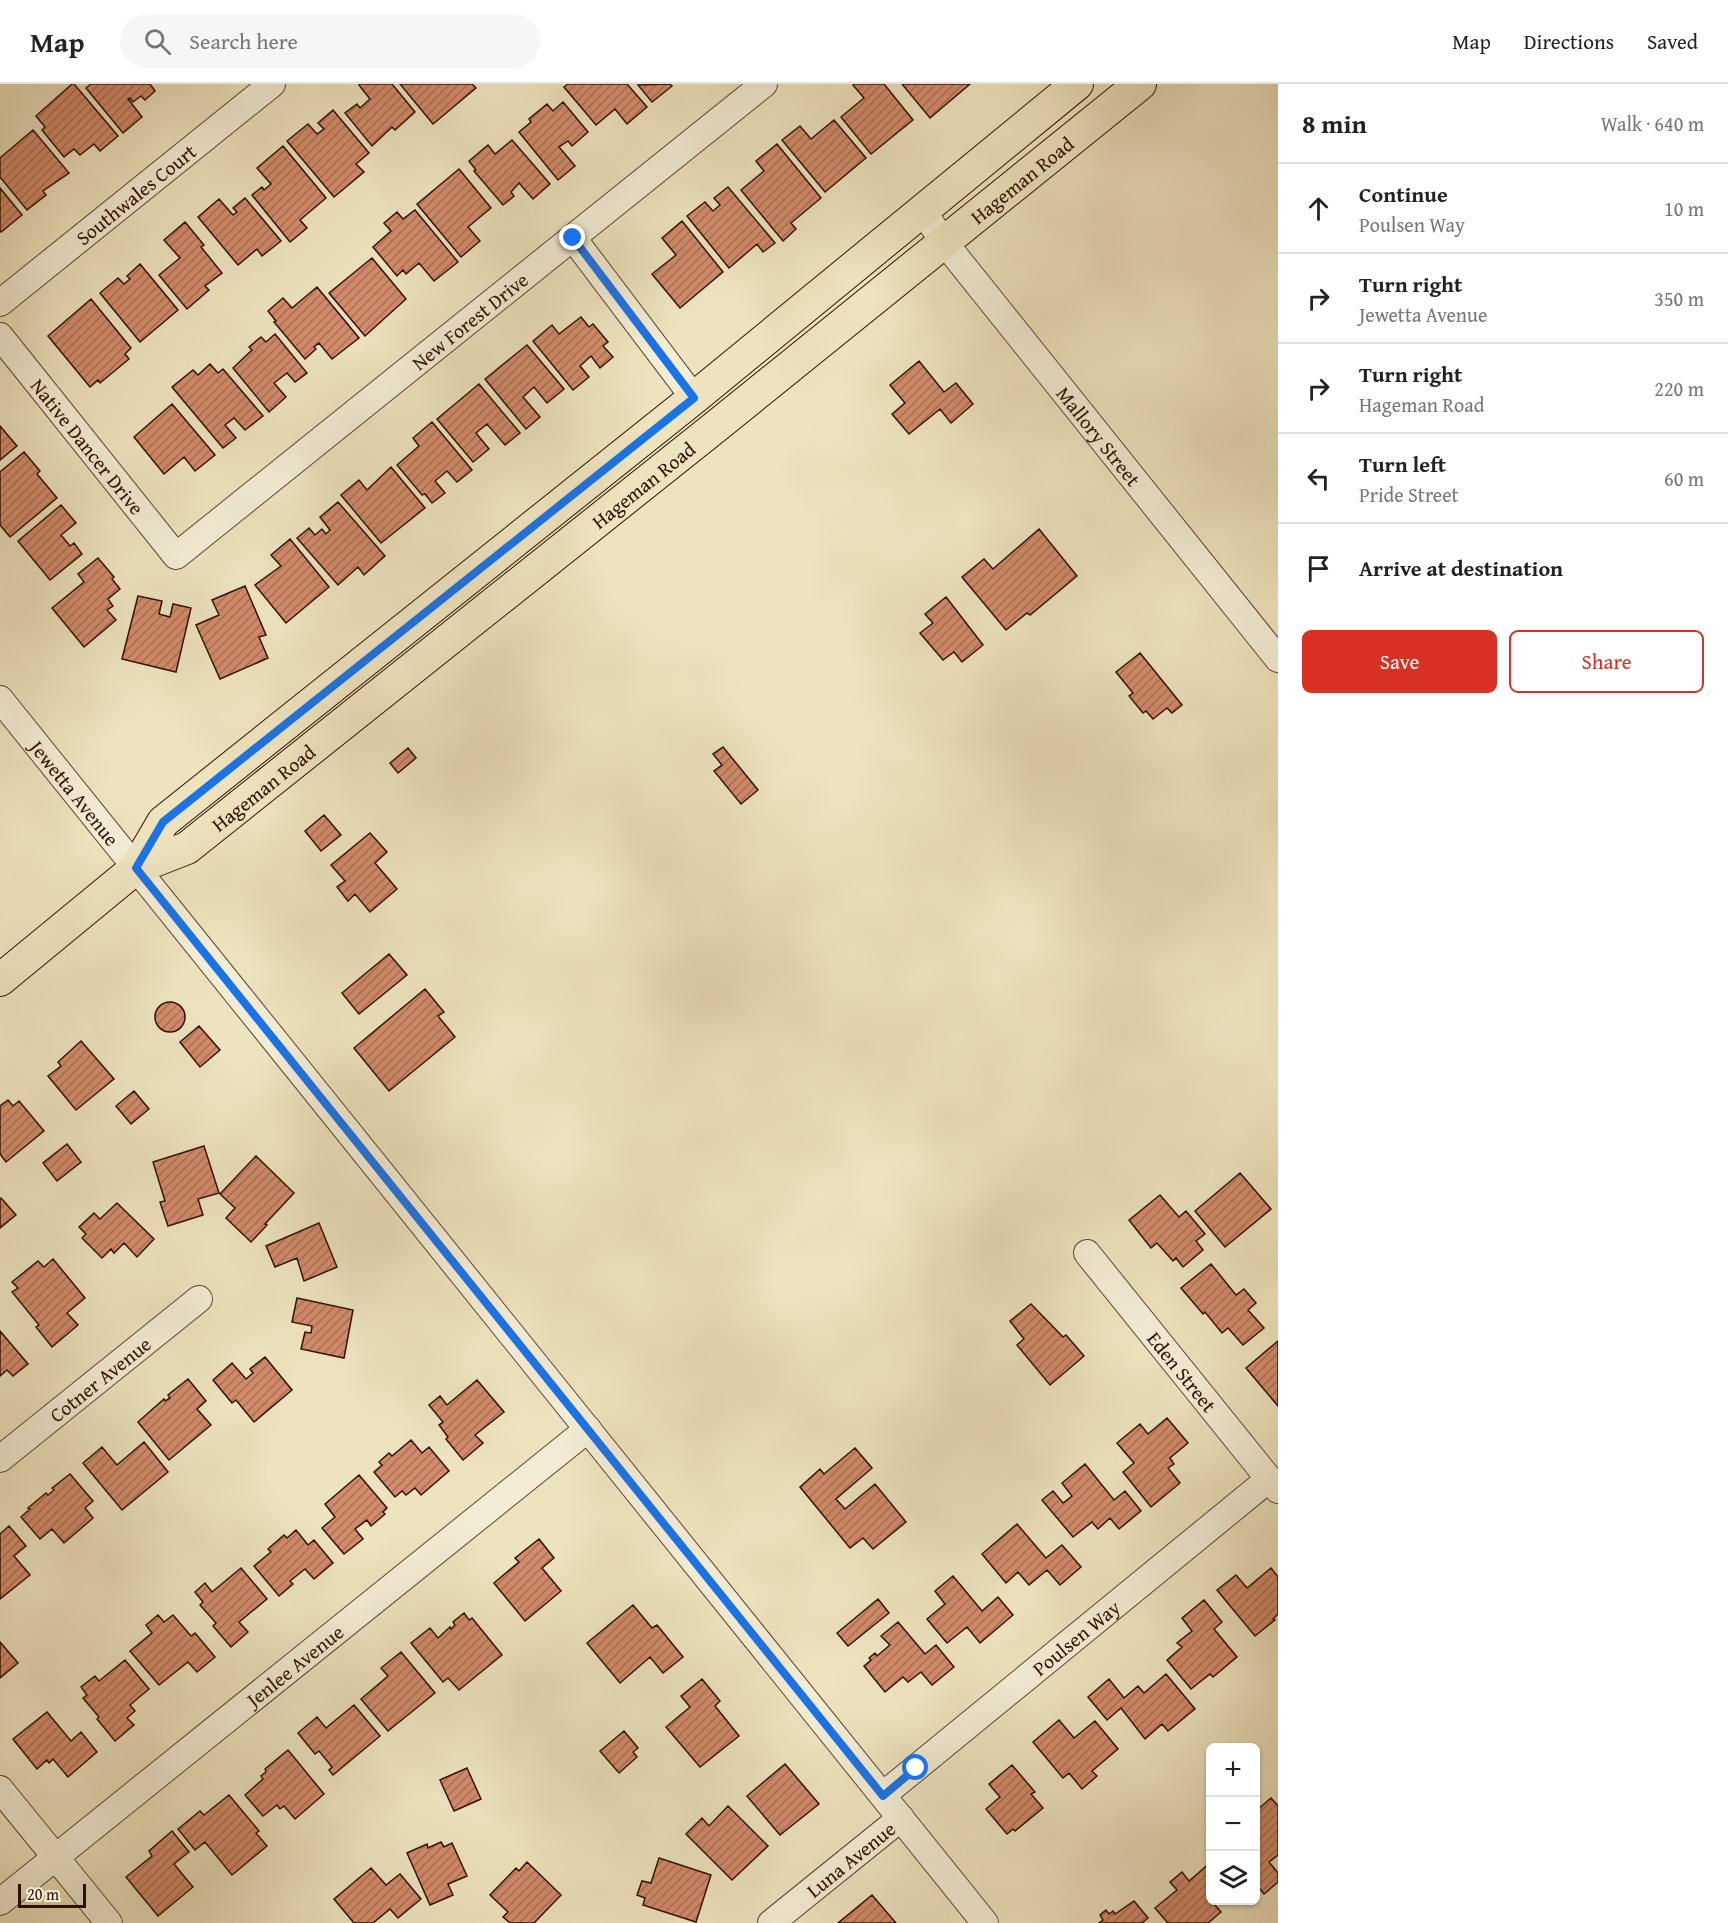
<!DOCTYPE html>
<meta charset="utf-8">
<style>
body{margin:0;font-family:"Gentium Book Plus",serif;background:#f6f6f6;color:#222}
.controls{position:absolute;right:18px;bottom:18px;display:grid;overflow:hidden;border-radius:9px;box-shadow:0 2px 4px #0004}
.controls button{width:54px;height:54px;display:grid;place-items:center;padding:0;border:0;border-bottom:2px solid #e0e0e0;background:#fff;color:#222;font:30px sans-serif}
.scale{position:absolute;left:18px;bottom:15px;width:68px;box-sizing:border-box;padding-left:6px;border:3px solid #301001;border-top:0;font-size:16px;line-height:21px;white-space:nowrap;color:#301001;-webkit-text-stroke:4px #f3edd5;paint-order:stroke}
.stop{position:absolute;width:18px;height:18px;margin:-14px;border:4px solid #1a73e8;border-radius:50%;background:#fff}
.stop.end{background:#1a73e8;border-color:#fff;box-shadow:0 2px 6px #0008}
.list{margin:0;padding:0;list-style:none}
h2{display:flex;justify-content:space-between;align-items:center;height:78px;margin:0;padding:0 24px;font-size:26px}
h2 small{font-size:20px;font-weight:400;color:#767676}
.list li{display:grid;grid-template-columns:39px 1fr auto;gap:18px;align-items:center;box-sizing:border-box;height:90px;padding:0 24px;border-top:2px solid #e0e0e0}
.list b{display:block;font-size:22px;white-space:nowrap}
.list p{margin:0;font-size:20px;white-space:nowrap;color:#767676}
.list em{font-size:20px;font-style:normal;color:#767676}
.actions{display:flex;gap:12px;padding:18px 24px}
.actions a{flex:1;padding:14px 0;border:2px solid #d93025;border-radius:9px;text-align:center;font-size:21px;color:#d93025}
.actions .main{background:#d93025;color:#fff}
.icon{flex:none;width:33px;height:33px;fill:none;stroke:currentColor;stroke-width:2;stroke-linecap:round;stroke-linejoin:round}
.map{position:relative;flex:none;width:1278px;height:1839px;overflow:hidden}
header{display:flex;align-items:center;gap:36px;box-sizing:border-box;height:84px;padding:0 30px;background:#fff;border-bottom:2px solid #e0e0e0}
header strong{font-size:28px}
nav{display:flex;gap:33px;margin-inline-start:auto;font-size:21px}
.search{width:420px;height:54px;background:#f6f6f6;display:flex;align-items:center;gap:15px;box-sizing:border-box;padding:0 21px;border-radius:33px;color:#767676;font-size:22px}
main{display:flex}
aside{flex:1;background:#fff}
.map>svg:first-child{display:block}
</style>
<header>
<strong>Map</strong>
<div class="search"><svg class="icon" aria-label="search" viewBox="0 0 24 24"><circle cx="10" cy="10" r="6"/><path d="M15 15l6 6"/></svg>Search here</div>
<nav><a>Map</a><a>Directions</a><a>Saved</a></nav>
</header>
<main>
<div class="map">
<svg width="1278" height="1839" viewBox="0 0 1278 1839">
<defs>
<pattern id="building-hatch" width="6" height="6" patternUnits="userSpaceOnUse" patternTransform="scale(1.5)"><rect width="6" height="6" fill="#d28b6b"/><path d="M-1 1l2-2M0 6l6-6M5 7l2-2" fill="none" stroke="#ab7056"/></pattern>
</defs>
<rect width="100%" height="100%" fill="#ede3be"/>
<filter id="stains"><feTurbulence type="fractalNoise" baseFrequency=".00333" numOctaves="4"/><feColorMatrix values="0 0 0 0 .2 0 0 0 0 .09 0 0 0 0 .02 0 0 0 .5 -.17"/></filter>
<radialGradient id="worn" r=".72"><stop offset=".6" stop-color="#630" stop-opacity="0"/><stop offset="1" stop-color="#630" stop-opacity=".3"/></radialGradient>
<path fill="url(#building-hatch)" stroke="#301001" stroke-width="1.5" d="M72,0H74L118,52L100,67L94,60L80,71L74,65L64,73L42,46L45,43L36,32Z
M91,0H150L155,7L145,16L141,12L133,18L130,14L128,15L142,33L123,49L86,4Z
M360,0H392L415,28L395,46L392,43L372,62L345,29L357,20L360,24L370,15L359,1Z
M400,0H472L476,4L433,40Z
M568,0H627L647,23L627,40L615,25L596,41L564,3Z
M670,0L672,2L652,18L638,1Z
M854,0H884L913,36L871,70L841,33L864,14L853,1Z
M902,0H970L930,34Z
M563,18L588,48L572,62L568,57L559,63L575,82L558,96L519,48L531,38L529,35L547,20L553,27Z
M333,26L369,69L356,80L364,88L334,113L287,57L308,40L317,50L324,45L318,39Z
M834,36L866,74L825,108L782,56L800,42L811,55Z
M33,46L69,89L43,107L46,111L27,126L0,93V74Z
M512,56L550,100L533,115L519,99L511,108L514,112L503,121L474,87L476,86L469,77L488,61L495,70Z
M777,60L821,114L791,139L796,145L783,157L741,106L764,87L756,77Z
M283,62L326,114L300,136L307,144L290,158L252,111L262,103L264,106L271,100L257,84Z
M459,85L491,124L468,143L480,157L461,173L417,120Z
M728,103L775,159L763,168L757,160L729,184L687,132L705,118L713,127L720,121L714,114Z
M0,104L22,131L1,148L0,146Z
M245,114L281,157L262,172L257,165L238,181L198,133L219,115L233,131L237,128L233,124Z
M415,126L458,178L434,197L419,179L406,190L403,186L397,192L373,163L391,147L384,139L397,128L403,135Z
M682,137L723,188L680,224L652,190L676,171L662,154Z
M185,138L204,161L201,163L222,189L205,202L209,206L187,225L159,191L180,174L164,156Z
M372,174L406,215L365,252L329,209Z
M140,180L178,226L140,258L100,209L118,194L124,200L130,195L127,192Z
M317,203L359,254L332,275L319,259L314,263L316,265L305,275L274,238L276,237L268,227L283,214L292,224Z
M91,215L131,264L125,270L129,275L100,299L98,296L90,303L48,252Z
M581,233L589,243L593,240L608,258L603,262L613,273L600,284L591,272L580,282L589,293L573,306L533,257L552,241L559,250Z
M275,250L307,289L295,298L287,289L274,299L286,313L269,328L233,284L252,266L249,263L261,253L266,258Z
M527,261L564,305L547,319L534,303L523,313L540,333L526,345L485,295Z
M919,277L944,308L956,299L973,320L951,339L940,325L909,350L892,330L905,319L890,301Z
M210,280L218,289L223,285L263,332L245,346L234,334L225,341L236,354L223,364L172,303L193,286L198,291Z
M479,300L520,349L505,361L487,340L476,349L489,365L473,378L437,335Z
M172,320L215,371L195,387L184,373L164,390L134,353Z
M432,338L472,386L457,398L447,387L435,397L445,409L432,419L425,410L422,411L397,381L419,362L413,354Z
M0,342L17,362L0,376Z
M24,368L40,387L37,390L57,414L10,453L0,441V388Z
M391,383L425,424L381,459L341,411L359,396L367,406Z
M338,418L385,472L364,491L358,483L338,501L297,454L309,444L315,451L322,445L326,450L330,446L320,433Z
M61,421L76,439L61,451L70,462L74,459L82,470L50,496L18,457Z
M1039,445L1077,492L1030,531L1027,529L1006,546L962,493L984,475L993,485Z
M290,455L329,503L286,539L255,501L281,482L271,471Z
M98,474L114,493L112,495L120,505L108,515L113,522L107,526L116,536L84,563L52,524L84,498L78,490Z
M245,502L266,551L259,553L268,574L220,595L196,541L219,531L212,516Z
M138,512L162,517L159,530L170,533L173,520L191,524L176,588L122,575Z
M946,513L983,561L962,578L954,568L943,576L920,549L933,539L925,530Z
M1140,569L1182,621L1172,629L1167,624L1153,635L1146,627L1143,629L1129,612L1133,609L1116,588Z
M723,663L758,706L741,720L714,687L722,681L713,670Z
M408,664L416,674L398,689L390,679Z
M324,731L341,751L321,767L305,747Z
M370,749L387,768L375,779L397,805L370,828L355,810L348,817L337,803L345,797L331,781Z
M389,870L407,891L359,930L342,909Z
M425,905L444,928L438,932L455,953L389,1007L354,964Z
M155 933a15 15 0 1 1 30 0a15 15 0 1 1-30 0Z
M199,942L220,966L200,983L180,958Z
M81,957L114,995L76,1026L48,992L61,982L58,978Z
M134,1007L149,1025L131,1040L116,1022Z
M8,1016L13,1022L19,1017L44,1047L6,1078L0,1070V1022Z
M67,1060L81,1078L57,1097L43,1079Z
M204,1062L219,1109L198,1115L203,1131L168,1142L160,1118L165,1117L153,1078Z
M256,1072L294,1109L265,1140L267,1141L251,1158L226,1134L235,1124L220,1110Z
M1240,1089L1271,1125L1225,1163L1195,1127Z
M1160,1111L1179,1133L1186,1127L1205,1150L1196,1157L1203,1166L1183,1183L1176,1174L1173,1177L1157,1159L1151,1164L1129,1136Z
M1,1114L16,1131L0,1144V1115Z
M117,1119L154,1155L137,1173L124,1159L114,1169L111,1165L102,1174L82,1154L86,1150L79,1143L94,1129L100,1135Z
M319,1139L337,1183L304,1197L297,1174L275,1183L266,1162Z
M53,1175L85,1214L67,1229L78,1241L52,1263L36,1243L39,1241L12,1208L18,1204L12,1198L38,1177L44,1183Z
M1211,1180L1236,1211L1244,1205L1256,1219L1248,1226L1264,1244L1243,1261L1228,1244L1222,1249L1205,1228L1203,1230L1181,1204Z
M297,1214L353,1226L344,1274L301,1265L305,1248L311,1249L312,1242L292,1238Z
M1031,1220L1063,1253L1066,1251L1084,1272L1050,1301L1017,1261L1024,1255L1010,1237Z
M0,1247L28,1280L13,1292L7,1286L0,1292Z
M1278,1257V1322L1246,1284Z
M265,1273L292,1306L254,1338L236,1316L232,1319L213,1296L232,1279L246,1295L253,1289L250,1285Z
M188,1295L206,1317L197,1325L211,1341L169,1376L138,1338L164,1315L165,1317L170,1314L168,1311Z
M477,1296L504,1328L475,1351L483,1359L463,1376L446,1355L448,1353L439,1341L443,1338L429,1321L440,1312L447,1321Z
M1167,1334L1188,1359L1170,1374L1174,1380L1168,1384L1180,1399L1151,1423L1123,1388L1134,1379L1117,1359L1140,1340L1148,1350Z
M411,1356L422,1369L429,1363L449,1387L421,1411L415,1404L406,1411L402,1407L395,1413L374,1388L382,1381L379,1378L389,1369L392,1372Z
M144,1358L168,1388L122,1426L83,1379L102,1363L117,1381Z
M855,1364L872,1384L836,1415L845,1425L875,1400L906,1438L873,1465L863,1454L850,1464L800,1403L820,1385L824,1390Z
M1085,1380L1114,1416L1125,1407L1141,1427L1119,1445L1110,1434L1098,1445L1092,1438L1073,1453L1042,1416L1053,1407L1063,1419L1072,1412L1062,1399Z
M70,1390L93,1417L85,1424L93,1434L64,1459L52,1445L40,1455L21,1433L30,1425L28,1424L46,1409L48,1411L54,1406L52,1404Z
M359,1391L387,1424L383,1428L385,1430L371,1442L367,1436L355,1445L363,1455L344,1470L322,1444L335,1433L325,1420Z
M1017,1440L1046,1474L1062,1461L1081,1483L1060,1501L1047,1486L1029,1501L1018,1488L1006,1499L982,1470Z
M9,1442L26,1462L14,1472L30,1491L0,1515V1450Z
M296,1446L308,1461L314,1456L333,1479L314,1495L305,1485L290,1497L293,1500L279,1512L254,1482L271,1468L268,1465L284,1451L287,1454Z
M539,1455L554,1474L542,1484L561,1507L525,1537L494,1499L519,1478L515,1474Z
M241,1484L267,1515L239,1538L248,1548L231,1563L213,1542L216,1539L200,1521L203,1518L195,1508L205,1499L212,1508Z
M1271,1484L1278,1493V1530L1273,1535L1275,1536L1255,1552L1217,1506L1236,1491L1247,1504Z
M953,1492L982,1527L998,1513L1013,1531L980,1559L967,1543L947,1559L927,1535L945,1520L935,1507Z
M878,1515L889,1529L848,1562L837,1549Z
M1204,1516L1222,1538L1214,1545L1237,1573L1213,1593L1210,1590L1191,1605L1167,1576L1182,1563L1177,1559L1192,1547L1182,1534Z
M633,1521L652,1544L657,1541L683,1573L663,1589L650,1573L620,1599L587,1559Z
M464,1529L469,1536L472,1534L502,1571L459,1606L448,1594L443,1598L411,1559L430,1544L438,1554L450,1543L451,1545L455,1541L453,1538Z
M158,1531L164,1538L173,1531L191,1552L195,1549L215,1573L197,1588L188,1578L159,1601L130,1567L152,1549L146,1541Z
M898,1538L925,1570L936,1561L954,1583L932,1601L921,1588L908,1598L903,1593L885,1608L864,1582L871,1576L869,1574L875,1569L877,1572L890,1561L881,1552Z
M0,1558L18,1579L0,1594Z
M401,1568L435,1609L388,1647L361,1615L388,1592L381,1584Z
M125,1576L149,1605L130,1621L135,1627L127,1634L134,1641L115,1657L97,1635L99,1633L83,1614L87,1611L81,1603L95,1592L99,1597Z
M1166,1590L1195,1625L1168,1647L1162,1640L1145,1655L1121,1624L1107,1636L1088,1613L1109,1595L1124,1614L1138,1602L1144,1609Z
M702,1595L720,1617L715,1622L739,1652L700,1683L666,1643L690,1623L681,1612Z
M354,1621L380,1652L333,1691L329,1686L332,1683L319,1667L315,1670L298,1649L317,1633L326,1644Z
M47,1628L71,1657L81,1648L97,1668L68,1693L53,1675L49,1679L47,1676L37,1685L13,1655Z
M1059,1636L1074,1654L1095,1637L1118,1665L1092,1687L1097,1692L1082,1705L1069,1689L1063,1694L1033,1658Z
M624,1647L638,1664L633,1668L637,1673L619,1689L600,1667Z
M288,1666L324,1710L295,1735L284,1722L280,1725L277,1721L263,1732L245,1711L263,1695L261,1692L266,1688L265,1685Z
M785,1680L819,1720L780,1751L747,1712Z
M1012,1681L1035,1708L1031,1710L1043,1724L1015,1747L1013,1745L1007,1750L986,1725L1000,1713L989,1700Z
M467,1684L481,1715L454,1727L440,1696Z
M229,1711L259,1747L256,1749L267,1762L232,1791L205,1758L195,1766L178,1745L200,1727L204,1731Z
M1271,1714L1278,1722V1771L1269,1778L1278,1789V1798L1264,1810L1256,1800V1727Z
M728,1722L768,1762L732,1796L686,1750L702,1734L709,1742Z
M172,1747L189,1768L174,1780L193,1803L158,1832L126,1793L152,1772L149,1767Z
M441,1758L444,1763L452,1759L467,1792L448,1800L453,1811L430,1821L407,1769L427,1760L428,1764Z
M659,1774L711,1791L696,1838L643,1821L645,1814L637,1811L642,1797L651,1799Z
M527,1778L561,1811L534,1839H510L503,1833L508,1828L490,1811L516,1784L519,1787Z
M1210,1779V1816H1218L1214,1820L1221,1828L1208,1839H1168L1155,1824L1177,1806L1170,1798L1182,1788L1189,1797Z
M371,1784L386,1801L400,1790L421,1815L398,1834L390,1825L373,1839H354L334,1815Z
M872,1811L896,1839H838Z
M1134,1817L1148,1834L1142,1839H1099L1103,1836L1100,1831L1106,1826L1109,1830L1113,1827L1115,1830Z"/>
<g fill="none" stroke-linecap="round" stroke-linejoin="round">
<defs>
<g id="minor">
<path id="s1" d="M923,128L944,158L1278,575"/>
<path d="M573,154L694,314"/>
<path id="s2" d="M0,219L272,0"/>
<path id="s3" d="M0,252L176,472L764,0"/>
<path id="s4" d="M0,615L985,1839"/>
<path id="s5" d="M1087,1169L1278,1406"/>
<path id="s6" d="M0,1375L199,1215"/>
<path d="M0,1705L109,1839"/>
<path id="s7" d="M883,1711L1269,1395"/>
<path id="s8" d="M0,1818L588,1345"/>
<path id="s9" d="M771,1839L901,1734"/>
</g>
<g id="major">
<path d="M136,784L163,738L694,314L1077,0"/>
<path id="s10" d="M0,896L136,784L187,764L714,344L1140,0"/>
</g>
</defs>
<use href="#minor" stroke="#5f4530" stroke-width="28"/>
<use href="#major" stroke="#301001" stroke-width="34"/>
<use href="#minor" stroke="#f3edd5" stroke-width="26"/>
<use href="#major" stroke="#ede3be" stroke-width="32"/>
</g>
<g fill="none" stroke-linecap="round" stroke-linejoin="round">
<path stroke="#1a73e8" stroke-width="8" d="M573,154L694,314L163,738L136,784L883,1712L916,1684"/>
</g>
<g text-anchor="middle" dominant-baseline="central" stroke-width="6" stroke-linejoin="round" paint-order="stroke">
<g font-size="20" fill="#301001" stroke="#f3edd5">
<text stroke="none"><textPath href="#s10" startOffset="1300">Hageman Road</textPath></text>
<text stroke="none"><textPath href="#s2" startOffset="174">Southwales Court</textPath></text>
<text stroke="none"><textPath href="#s3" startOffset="658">New Forest Drive</textPath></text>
<text stroke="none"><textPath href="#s1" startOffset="285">Mallory Street</textPath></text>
<text stroke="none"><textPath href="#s3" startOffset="141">Native Dancer Drive</textPath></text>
<text stroke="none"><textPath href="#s10" startOffset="814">Hageman Road</textPath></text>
<text stroke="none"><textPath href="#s10" startOffset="328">Hageman Road</textPath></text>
<text stroke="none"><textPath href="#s4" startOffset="120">Jewetta Avenue</textPath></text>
<text stroke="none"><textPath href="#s5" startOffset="152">Eden Street</textPath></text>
<text stroke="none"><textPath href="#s6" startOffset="128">Cotner Avenue</textPath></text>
<text stroke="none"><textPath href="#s7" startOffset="249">Poulsen Way</textPath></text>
<text stroke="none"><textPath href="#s8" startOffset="378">Jenlee Avenue</textPath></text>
<text stroke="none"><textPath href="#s9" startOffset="102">Luna Avenue</textPath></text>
</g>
</g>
<rect width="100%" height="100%" filter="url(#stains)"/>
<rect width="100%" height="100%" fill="url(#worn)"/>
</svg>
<div class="controls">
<button>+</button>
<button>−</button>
<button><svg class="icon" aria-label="layers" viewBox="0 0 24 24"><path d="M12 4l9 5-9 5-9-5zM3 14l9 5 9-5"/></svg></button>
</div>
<div class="scale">20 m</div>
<div class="stop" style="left:916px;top:1684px"></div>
<div class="stop end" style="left:573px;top:154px"></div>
</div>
<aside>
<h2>8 min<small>Walk · 640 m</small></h2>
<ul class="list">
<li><svg class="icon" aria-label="ahead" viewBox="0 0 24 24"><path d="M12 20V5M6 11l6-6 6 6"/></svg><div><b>Continue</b><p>Poulsen Way</p></div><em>10 m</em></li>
<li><svg class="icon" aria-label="right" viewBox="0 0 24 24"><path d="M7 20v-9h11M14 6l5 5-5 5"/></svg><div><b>Turn right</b><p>Jewetta Avenue</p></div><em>350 m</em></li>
<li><svg class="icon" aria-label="right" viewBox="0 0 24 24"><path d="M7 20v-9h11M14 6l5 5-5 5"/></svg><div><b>Turn right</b><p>Hageman Road</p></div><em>220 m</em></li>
<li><svg class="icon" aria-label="left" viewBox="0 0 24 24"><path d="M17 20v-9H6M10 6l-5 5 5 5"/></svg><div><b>Turn left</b><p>Pride Street</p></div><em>60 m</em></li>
<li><svg class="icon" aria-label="arrive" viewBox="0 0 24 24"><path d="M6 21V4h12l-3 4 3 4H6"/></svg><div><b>Arrive at destination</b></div></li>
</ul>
<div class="actions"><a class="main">Save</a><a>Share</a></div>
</aside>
</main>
